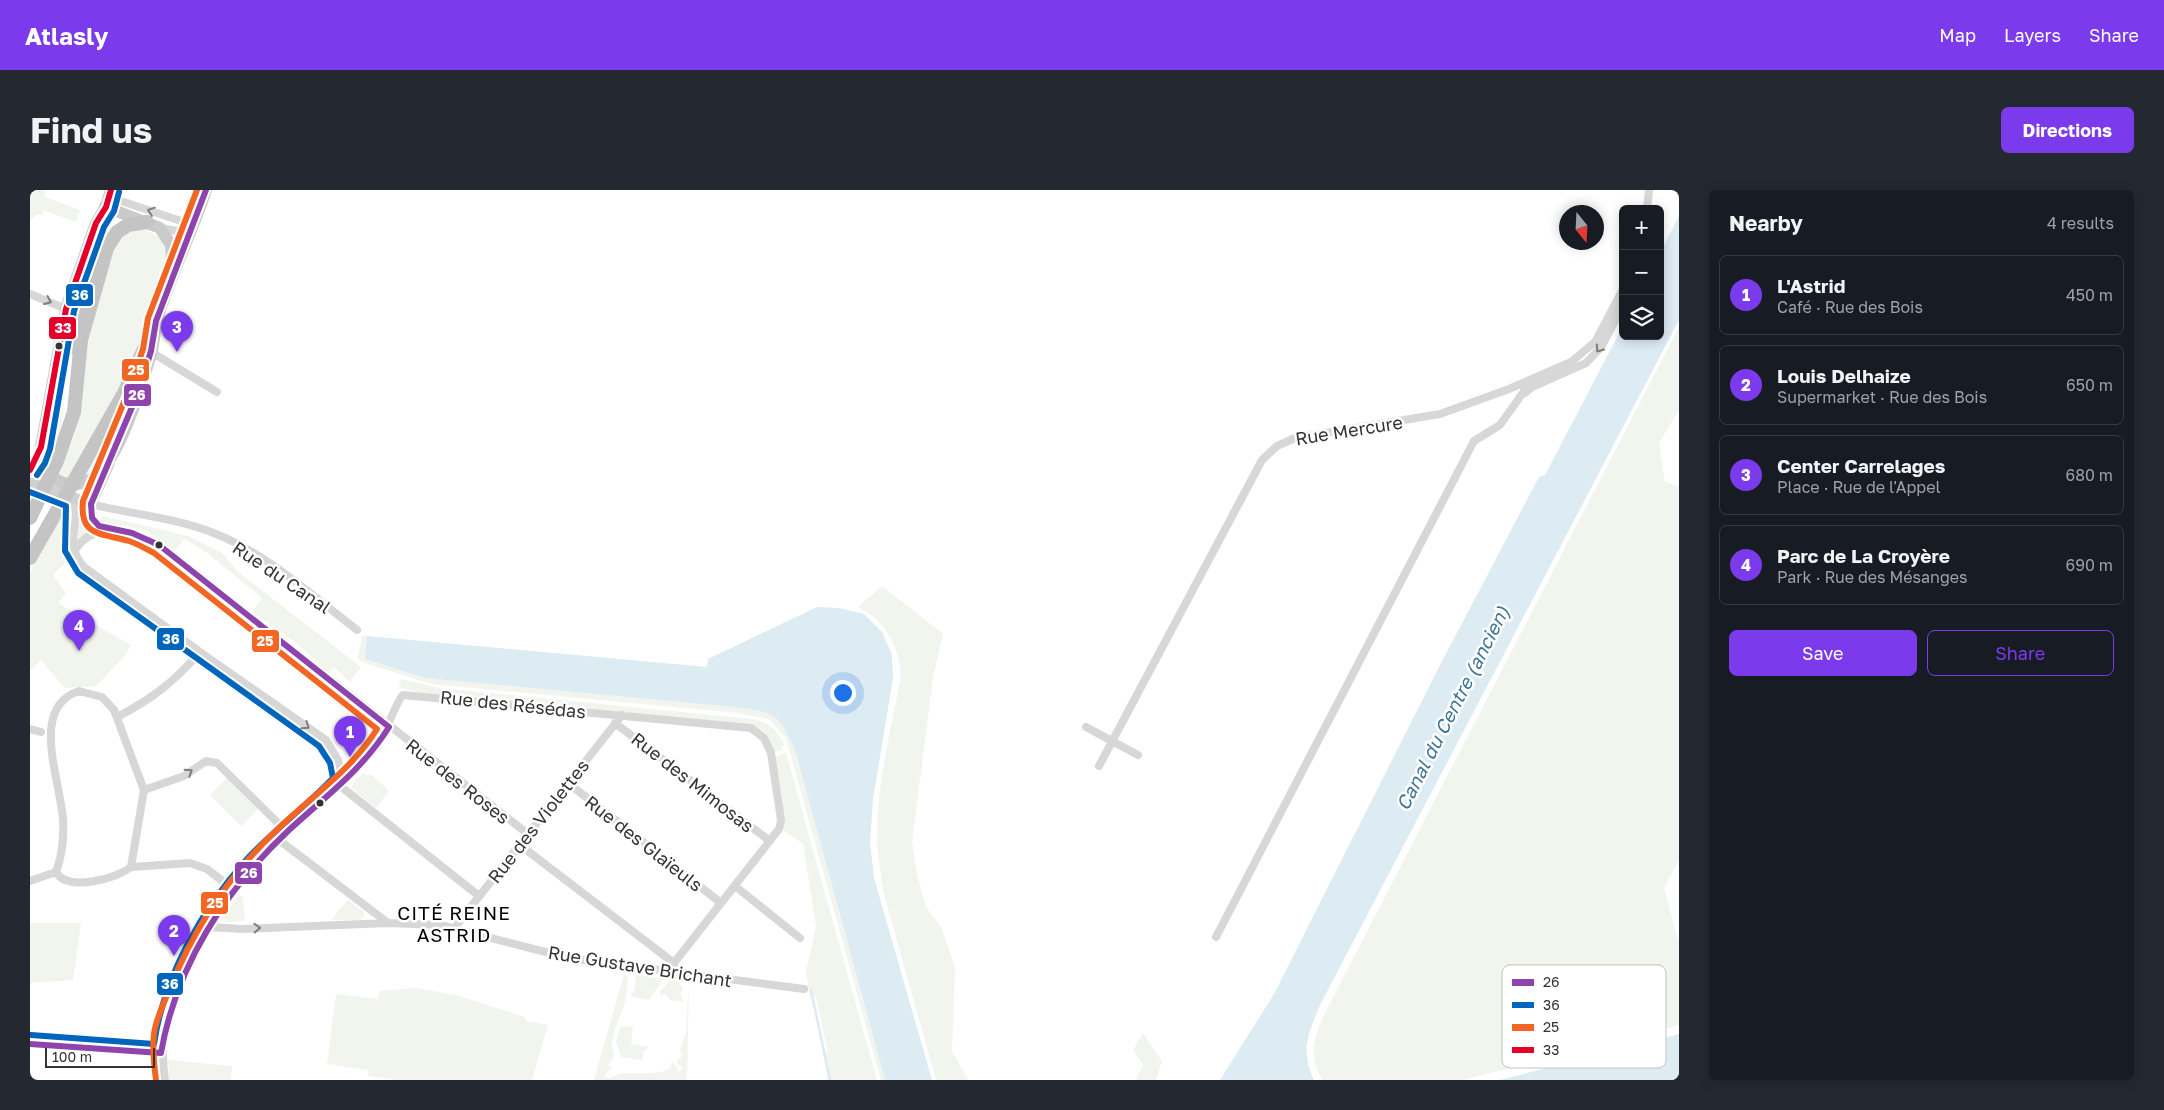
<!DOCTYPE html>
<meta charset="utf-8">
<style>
body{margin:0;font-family:"Golos Text",sans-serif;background:#242831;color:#f1f3f6}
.controls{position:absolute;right:15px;top:15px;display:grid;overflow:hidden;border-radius:8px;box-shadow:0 2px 12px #0003}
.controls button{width:45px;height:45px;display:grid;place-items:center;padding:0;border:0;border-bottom:1px solid #363941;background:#171b24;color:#f1f3f6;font:25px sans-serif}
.compass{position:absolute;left:1529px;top:15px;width:45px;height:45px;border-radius:50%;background:#171b24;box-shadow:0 2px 12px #0003;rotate:162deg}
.scale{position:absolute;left:15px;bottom:12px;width:110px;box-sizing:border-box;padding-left:5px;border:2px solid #333;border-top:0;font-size:14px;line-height:18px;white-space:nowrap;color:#333;-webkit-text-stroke:4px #fff;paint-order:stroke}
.you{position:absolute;left:812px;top:502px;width:18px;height:18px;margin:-12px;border:4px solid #fff;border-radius:50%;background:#1a73e8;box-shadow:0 0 0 8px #1a73e833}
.badge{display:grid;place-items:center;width:32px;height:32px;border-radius:50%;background:#7c3aed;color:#fff;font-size:16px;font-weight:700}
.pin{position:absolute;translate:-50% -41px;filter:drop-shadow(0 1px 2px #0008)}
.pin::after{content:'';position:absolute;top:26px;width:18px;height:15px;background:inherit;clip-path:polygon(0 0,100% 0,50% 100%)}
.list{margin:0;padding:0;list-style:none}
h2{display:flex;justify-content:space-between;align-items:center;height:65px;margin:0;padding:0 20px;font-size:21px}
h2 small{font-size:16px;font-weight:400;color:#9ea1a6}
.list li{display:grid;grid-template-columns:32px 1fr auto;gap:15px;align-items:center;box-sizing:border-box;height:80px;margin:0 10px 10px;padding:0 10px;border:1px solid #363941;border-radius:8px}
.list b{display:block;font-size:19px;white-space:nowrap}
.list p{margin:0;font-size:16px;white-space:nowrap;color:#9ea1a6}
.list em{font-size:16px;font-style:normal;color:#9ea1a6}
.actions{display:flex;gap:10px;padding:15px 20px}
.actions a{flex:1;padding:11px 0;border:1px solid #7c3aed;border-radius:8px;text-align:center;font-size:18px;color:#7c3aed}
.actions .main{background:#7c3aed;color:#fff}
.icon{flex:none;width:28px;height:28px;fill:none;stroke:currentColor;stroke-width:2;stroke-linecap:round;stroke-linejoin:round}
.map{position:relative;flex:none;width:1649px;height:890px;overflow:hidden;border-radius:8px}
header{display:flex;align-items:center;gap:30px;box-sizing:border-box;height:70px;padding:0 25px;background:#7c3aed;color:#fff}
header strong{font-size:24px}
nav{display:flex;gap:28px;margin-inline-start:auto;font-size:18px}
.intro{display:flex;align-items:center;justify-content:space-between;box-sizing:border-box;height:120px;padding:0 30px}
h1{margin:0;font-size:35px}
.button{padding:12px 22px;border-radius:8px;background:#7c3aed;color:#fff;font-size:18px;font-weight:700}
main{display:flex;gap:30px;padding:0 30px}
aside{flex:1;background:#171b24;border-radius:8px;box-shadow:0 2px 12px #0003}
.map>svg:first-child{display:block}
</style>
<header>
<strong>Atlasly</strong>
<nav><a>Map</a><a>Layers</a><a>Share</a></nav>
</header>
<div class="intro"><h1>Find us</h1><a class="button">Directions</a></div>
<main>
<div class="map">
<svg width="1649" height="890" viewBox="0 0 1649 890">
<rect width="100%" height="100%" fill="#fff"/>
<path fill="#f1f5ed" d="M0,0H15V7L50,20L46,32L13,20V26L8,24L0,30Z
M115,39L129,47L135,56L137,76L103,171L90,200L36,291L26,285L44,247L48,224L52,168L80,61L95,42Z
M1649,137V220L1629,253L1635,292L1649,297V670L1634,698L1649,753V835L1433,890H1292C1278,865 1284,845 1296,821Z
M35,166C35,203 36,236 20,270L16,258L18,245Z
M102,208L92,236L70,279L52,290Z
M36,316C46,324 37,339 38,351C38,356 40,362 41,367L23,385L36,403L28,413L101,455L94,467L66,496L35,498L11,470L0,481V382Z
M57,319L60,332L70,340L46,354L50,332Z
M72,326L158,346L192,363L208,382L331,477L320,492L304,477L299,483L264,451L222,422L231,410L230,406L176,362L154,349L145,361L115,340L71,331Z
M852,396L913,444L903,488L882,652L887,684L896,717L911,737L925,777L922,861L938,890H906L854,704C850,681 846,658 847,635C849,585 862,535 871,486C869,456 856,431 828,417Z
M332,446H337L335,469L395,488L703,517C743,522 748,522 765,560L855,890H851L756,548L739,529L707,523L401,494L331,472L328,468Z
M370,489L410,498L722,529C738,532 748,540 754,555L751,557L752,560L744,562C739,546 731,539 716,534L390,503L369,497Z
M756,563L847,890H798L793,863H798L786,807H780L776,782L786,737L773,654L753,640V613L745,567Z
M334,583L338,586L341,584L359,601L346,618L321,598L325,590Z
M199,585L231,616L211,636L180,605Z
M209,705L213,707L215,731L195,732L192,727Z
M318,710L334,722V727L330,730H301Z
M0,733H51L43,790L0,793Z
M594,784L598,787C597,797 596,809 593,819C587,835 578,849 584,866L578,875L581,878L575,885L579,889C596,876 621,890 640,878L642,870L649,882L653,879L646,872L653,865L650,861L656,843L659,791L657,890H564Z
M606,785L634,789L619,810L600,806L605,800Z
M639,789L649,792L653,799L650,804L654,812L640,810L635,804L630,806V801L636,796Z
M387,798L429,806L495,827L496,831L518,835L502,890H366L338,886V880L297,874L306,804L348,809L349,801Z
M591,836L603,837L601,854L619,857L614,861L612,870L591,867L586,851Z
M1113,843L1132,871L1126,890H1106L1113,875L1103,860Z
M138,870L202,876L201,890H139Z"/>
<path fill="#ddebf3" d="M1649,26V130L1290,815C1278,844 1270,860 1284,890H1190L1244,804L1409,477L1509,287L1515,285L1593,136V146H1630V63Z
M787,417L809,418L834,424L852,442L862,465L863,488L843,609L840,653L844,688L902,890H855L765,560C748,522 743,522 703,517L395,488L335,469L337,446L677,477L678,469Z
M1649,844V890H1470Z"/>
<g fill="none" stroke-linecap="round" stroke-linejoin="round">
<path stroke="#ddebf3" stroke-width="2.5" d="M781,800L800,890"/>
<path stroke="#d7d7d7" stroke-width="8" d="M79,7L163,35
M1617,19L1619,0
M131,38L146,41L163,35
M0,104L36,119
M121,162L187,202
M1495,203L1502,197L1556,173L1571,157L1593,116
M43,309C53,335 31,351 54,377L170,462L296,550L308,570L313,591
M82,339L64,332L61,314C100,324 142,327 181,342C235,362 281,405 327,440
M44,362C63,328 102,343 129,355L498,644
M49,501L72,507L84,520L114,600L101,677C86,689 37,702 26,682C32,666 34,647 33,629C29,585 0,517 49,501Z
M87,527C122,509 144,492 170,462
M585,533L740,651
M1056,537L1108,565
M0,539L11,542
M1069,576L1232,270L1247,256L1265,248L1410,224L1479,199L1541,172L1565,152L1593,99
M538,593L691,713
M309,595L449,706
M114,600L154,586L176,571L187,573L257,642
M249,650L358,733
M490,655L644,773
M101,677L160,673L177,679L204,700
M0,691L26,682
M705,696L770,748
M179,737L211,739L358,733L410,735L539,768L774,799
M425,737L592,525
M1186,747L1444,251L1470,235L1502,190
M0,854L131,863
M135,890C128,843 140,812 161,771C179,737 197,703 223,675C262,634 308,599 347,557C355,546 367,509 373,505L721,538L734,548L741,563L751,630L749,639L644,773L643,782"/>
<path stroke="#d0d0d0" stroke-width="11" d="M0,280L7,269L11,257
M0,293L61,314L79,274"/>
<path stroke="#cacaca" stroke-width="12" d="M81,0L76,17L66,33L36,119L11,257C12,280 19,291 43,295C51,293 58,292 65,287C89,270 112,194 121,164C125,149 124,136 130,120C144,79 162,41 176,0
M76,17L130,38L141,55L143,82"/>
<path stroke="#c4c4c4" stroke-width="14" d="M42,157L45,131L76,17
M0,328L27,271L44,222L51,150L77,58L87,42L98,35L117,32
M0,368L94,203L124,137"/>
<defs>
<path id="bus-1" d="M176,0L126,131L121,161L108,203L61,314L62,328L69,336L102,343L129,355L359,537
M0,854L131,863
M131,863C146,776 195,700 259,640C295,607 333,579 359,537"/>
<path id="bus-2" d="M7,285L15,273L20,259L44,121L74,37L84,21L89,2
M0,302L36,316L35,361L48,383L289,556L300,573L303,588C276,616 244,640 217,669C171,720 134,786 124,854L1,845"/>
<path id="bus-3" d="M126,890C124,875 122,860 124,844C126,828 134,813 140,798C165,736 202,681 251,636C284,605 323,578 347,539L124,363C116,359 108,354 99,351C73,343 49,348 53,311L99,200L113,159L118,128L167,0"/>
<path id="bus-4" d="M0,280L11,257L36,119L66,33L76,17L81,0"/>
</defs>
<use href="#bus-1" stroke="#fff" stroke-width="10"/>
<use href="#bus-2" stroke="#fff" stroke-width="10"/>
<use href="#bus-3" stroke="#fff" stroke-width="10"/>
<use href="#bus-4" stroke="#fff" stroke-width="10"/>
<use href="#bus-1" stroke="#8e44ad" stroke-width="6"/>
<use href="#bus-2" stroke="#0065bd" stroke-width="6"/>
<use href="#bus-3" stroke="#f26522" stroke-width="6"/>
<use href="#bus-4" stroke="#e4002b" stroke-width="6"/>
</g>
<defs><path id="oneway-chevron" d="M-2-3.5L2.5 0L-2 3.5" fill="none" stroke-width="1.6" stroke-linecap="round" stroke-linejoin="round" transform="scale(1.25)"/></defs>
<g stroke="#7d7d7d">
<use href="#oneway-chevron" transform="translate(121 21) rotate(-161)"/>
<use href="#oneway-chevron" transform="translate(18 111) rotate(24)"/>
<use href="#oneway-chevron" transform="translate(1569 159) rotate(125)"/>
<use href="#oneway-chevron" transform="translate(276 536) rotate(35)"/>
<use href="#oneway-chevron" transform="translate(159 582) rotate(-33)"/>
<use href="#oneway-chevron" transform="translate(227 738) rotate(-2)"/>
</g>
<g fill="#333" stroke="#fff" stroke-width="2">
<circle cx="29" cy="156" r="4.5"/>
<circle cx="129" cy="355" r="4.5"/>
<circle cx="290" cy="613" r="4.5"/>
</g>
<g text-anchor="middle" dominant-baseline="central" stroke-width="5" stroke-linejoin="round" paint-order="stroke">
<g font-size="18" fill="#333" stroke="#fff">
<text transform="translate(1319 240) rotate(-9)">Rue Mercure</text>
<text transform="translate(252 387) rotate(34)">Rue du Canal</text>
<text transform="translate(483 514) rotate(6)">Rue des Résédas</text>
<text transform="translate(428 591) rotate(38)">Rue des Roses</text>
<text transform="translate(663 592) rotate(38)">Rue des Mimosas</text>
<text transform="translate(508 631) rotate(-52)">Rue des Violettes</text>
<text transform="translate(614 653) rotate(38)">Rue des Glaïeuls</text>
<text transform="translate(610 776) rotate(9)">Rue Gustave Brichant</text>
</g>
<g font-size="19" font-style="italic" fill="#3f7597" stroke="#fff">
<text transform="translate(1422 518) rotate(-63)">Canal du Centre (ancien)</text>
</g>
<g font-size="19" letter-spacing="1" fill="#000" stroke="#fff">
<text x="424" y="722">CITÉ REINE<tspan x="424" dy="22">ASTRID</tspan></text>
</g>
</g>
<rect x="1472" y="775" width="164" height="103" rx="8" fill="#fff" stroke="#c2c2c2" stroke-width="1"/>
<rect x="1482" y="789" width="22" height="7" fill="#8e44ad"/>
<rect x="1482" y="812" width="22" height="6" fill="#0065bd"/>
<rect x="1482" y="834" width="22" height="7" fill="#f26522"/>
<rect x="1482" y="857" width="22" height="6" fill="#e4002b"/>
<g font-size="14" fill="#333">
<text x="1513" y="797">26</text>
<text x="1513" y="820">36</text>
<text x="1513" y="842">25</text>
<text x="1513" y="865">33</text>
</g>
<g stroke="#fff" stroke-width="2">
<rect x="35" y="93" width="29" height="24" rx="5" fill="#0065bd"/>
<rect x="18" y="126" width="29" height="24" rx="5" fill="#e4002b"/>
<rect x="91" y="168" width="29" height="24" rx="5" fill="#f26522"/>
<rect x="93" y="193" width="29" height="24" rx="5" fill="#8e44ad"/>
<rect x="126" y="437" width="29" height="24" rx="5" fill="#0065bd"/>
<rect x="221" y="439" width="29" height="24" rx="5" fill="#f26522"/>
<rect x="204" y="671" width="29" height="24" rx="5" fill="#8e44ad"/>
<rect x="170" y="701" width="29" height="24" rx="5" fill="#f26522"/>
<rect x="126" y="782" width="28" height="24" rx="5" fill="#0065bd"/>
</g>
<g font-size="14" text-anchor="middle" font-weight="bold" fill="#fff">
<text x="50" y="110">36</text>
<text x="33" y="143">33</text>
<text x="106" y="185">25</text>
<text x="107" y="210">26</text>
<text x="141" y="454">36</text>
<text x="235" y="456">25</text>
<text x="219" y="688">26</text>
<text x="185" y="718">25</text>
<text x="140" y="799">36</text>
</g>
</svg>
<div class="controls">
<button>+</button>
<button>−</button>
<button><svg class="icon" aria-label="layers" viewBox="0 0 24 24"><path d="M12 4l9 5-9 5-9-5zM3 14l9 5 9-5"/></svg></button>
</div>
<svg class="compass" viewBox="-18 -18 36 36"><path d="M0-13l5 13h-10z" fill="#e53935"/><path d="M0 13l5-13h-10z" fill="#9ea1a6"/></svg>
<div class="scale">100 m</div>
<div class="you"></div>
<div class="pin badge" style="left:320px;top:567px">1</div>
<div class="pin badge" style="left:144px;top:766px">2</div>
<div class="pin badge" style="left:147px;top:162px">3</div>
<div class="pin badge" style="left:49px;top:461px">4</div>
</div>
<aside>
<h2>Nearby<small>4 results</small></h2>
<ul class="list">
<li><span class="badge">1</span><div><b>L'Astrid</b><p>Café · Rue des Bois</p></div><em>450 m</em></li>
<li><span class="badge">2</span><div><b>Louis Delhaize</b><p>Supermarket · Rue des Bois</p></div><em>650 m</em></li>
<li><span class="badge">3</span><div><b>Center Carrelages</b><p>Place · Rue de l'Appel</p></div><em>680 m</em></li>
<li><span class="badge">4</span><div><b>Parc de La Croyère</b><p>Park · Rue des Mésanges</p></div><em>690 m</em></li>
</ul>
<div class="actions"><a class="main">Save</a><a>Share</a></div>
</aside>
</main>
